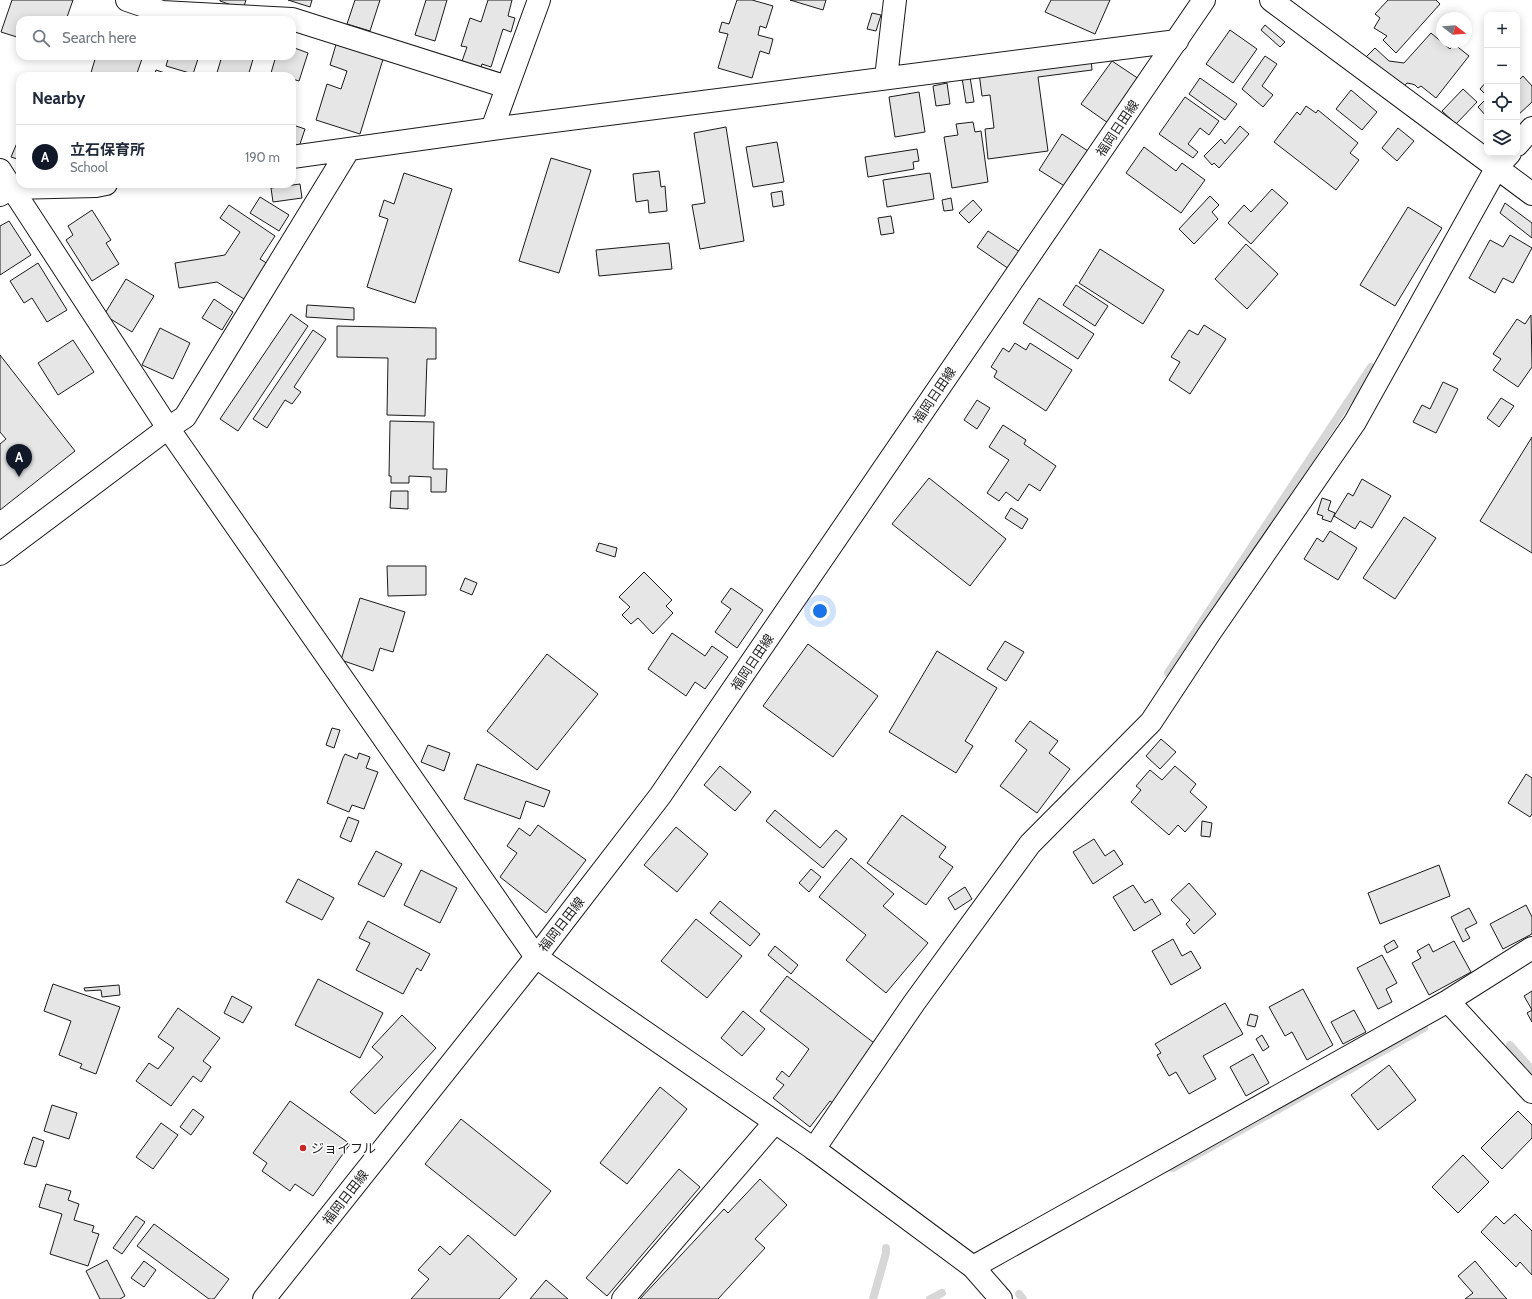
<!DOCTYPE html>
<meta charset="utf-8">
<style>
body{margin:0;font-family:Cabin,"Noto Sans JP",sans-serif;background:#f6f6f7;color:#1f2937}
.controls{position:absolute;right:12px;top:12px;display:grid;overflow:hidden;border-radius:8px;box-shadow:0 2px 10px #0003}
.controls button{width:36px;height:36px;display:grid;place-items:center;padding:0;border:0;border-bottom:1px solid #e0e1e3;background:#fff;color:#1f2937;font:20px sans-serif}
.compass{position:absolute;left:1436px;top:12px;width:36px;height:36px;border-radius:50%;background:#fff;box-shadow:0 2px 10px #0003;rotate:107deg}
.you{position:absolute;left:820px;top:611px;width:14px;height:14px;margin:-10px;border:3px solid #fff;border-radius:50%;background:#1a73e8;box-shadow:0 0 0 6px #1a73e833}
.badge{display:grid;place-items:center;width:26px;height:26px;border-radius:50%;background:#111827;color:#fff;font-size:13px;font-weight:700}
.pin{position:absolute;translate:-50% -33px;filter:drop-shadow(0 1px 2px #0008)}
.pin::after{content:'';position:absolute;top:21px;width:14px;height:12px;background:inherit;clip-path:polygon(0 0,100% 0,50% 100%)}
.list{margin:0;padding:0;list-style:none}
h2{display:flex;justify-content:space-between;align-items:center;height:52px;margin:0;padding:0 16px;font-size:17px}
h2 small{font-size:13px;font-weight:400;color:#747a83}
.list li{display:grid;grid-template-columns:26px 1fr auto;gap:12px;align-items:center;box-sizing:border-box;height:64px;padding:0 16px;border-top:1px solid #e0e1e3}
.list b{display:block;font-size:15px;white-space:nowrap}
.list p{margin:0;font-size:13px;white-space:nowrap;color:#747a83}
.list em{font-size:13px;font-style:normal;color:#747a83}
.icon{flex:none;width:22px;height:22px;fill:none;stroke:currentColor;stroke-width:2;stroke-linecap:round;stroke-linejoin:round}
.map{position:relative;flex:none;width:1532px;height:1299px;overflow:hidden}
.search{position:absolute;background:#fff;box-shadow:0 2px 10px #0003;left:16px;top:16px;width:280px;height:44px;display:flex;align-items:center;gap:10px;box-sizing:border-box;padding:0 14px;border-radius:12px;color:#747a83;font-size:15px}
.panel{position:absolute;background:#fff;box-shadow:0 2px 10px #0003;left:16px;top:72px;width:280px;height:116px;border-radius:12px}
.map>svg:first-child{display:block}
</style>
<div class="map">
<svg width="1532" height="1299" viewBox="0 0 1532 1299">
<rect width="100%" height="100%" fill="#fff"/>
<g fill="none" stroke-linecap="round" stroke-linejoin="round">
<path stroke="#d7d7d7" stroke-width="8" d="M1168,673L1371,367
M1510,1045L1532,1070
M1173,1168L1424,1028
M1019,1294L1023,1299
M873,1299L886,1253V1248
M930,1299L942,1293"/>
</g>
<path fill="#e6e6e6" stroke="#1a1a1a" d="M12,0H73L66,20H20V38L1,32Z
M220,0H246L243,9L220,1Z
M288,0H312L310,7Z
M355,0H380L370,31L347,24Z
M426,0H447L435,41L415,35Z
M488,0H512L508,16L515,18L511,32L503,29L491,67L482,64L480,70L461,64L467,47L461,46L470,18L481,22Z
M737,0H752L773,6L766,28L760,26L758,35L773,39L769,54L760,51L752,78L718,68L728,34L719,32L722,22L729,24Z
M790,0H826L823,10Z
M1051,0H1110L1095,34L1045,12Z
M1388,0H1436L1440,4L1396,53L1383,40L1387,36L1374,28L1380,18L1375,14Z
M872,13L881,15L876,31L867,29Z
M1265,25L1285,42L1280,47L1261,30Z
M1230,30L1257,49L1233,83L1206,64Z
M1431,33L1450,49L1454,44L1469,56L1436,98L1421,86L1418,88L1415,85L1412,84L1407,83L1398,93L1363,60L1375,48L1389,61L1404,63Z
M337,41L384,56L360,134L316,120L327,84L341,89L347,71L330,65Z
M292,47L308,53L299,81L292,79V76H282L271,73L276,56H292Z
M96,56H143L136,76H90Z
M169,56H199L193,74L166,66Z
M222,56H254L248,76H216Z
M1265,56L1277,64L1262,86L1273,95L1263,107L1242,89Z
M1091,58L1092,70L1038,77L1048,151L988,159L985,129L994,128L990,95L982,96L979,73Z
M1112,61L1139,79L1108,123L1081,104Z
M156,70L165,73V75L168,76H154Z
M1523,76L1532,86V102L1517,116V82Z
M970,77L974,102L966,103L962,78Z
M1200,78L1237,104L1225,120L1189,94Z
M1487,81V96L1480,89Z
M947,83L950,104L936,106L933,86Z
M1463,89L1477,102L1456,124L1442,111Z
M1351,90L1377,112L1362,130L1336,109Z
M919,92L925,132L895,137L889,97Z
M1185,97L1219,121L1209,135L1200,128L1188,144L1198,152L1193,158L1159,134Z
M1487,98V117L1478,107Z
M1306,106L1316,113L1318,110L1358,143L1350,153L1359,160L1336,190L1274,142L1297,112L1300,115Z
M973,122L975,132L981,131L988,182L952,188L944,137L958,135L956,124Z
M293,125L305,129L298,150L292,148Z
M1240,126L1249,134L1219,168L1214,163L1212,165L1204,156L1221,139L1225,144Z
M726,127L744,241L700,249L692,205L705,203L694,133Z
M1398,128L1414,141L1397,161L1382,148Z
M1062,134L1088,151L1066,187L1039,170Z
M20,136V160L11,157Z
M777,142L784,182L753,187L746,147Z
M1144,147L1176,171L1182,163L1205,180L1181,213L1126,173Z
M917,149L919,161L913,162L914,169L868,177L865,157Z
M551,158L591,170L559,273L519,261Z
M659,171L661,187L665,186L667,211L649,213L648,200L636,202L633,174Z
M404,173L452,189L415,303L367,287L388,219L379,216L384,200L394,204Z
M930,173L934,199L887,207L883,180Z
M300,184L302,198L273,202L271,188Z
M1272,189L1288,203L1251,244L1228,223L1244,205L1251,212Z
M782,191L784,205L773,207L771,193Z
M1210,196L1219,205L1212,212L1218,219L1194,244L1179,229Z
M260,197L289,215L279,231L250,213Z
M951,198L953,210L944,211L942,200Z
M973,200L982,210L969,223L959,213Z
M1505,203L1532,223V238L1500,213Z
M229,205L275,236L260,259L268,264L244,299L217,282L179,288L175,263L225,255L240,232L220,218Z
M1408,207L1442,228L1395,306L1360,285Z
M92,210L111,240L106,243L119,264L92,281L66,240L73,235L68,226Z
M891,216L894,233L881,235L878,218Z
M9,221L31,255L0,275V226Z
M988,231L1020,252L1009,269L977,247Z
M1510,235L1532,248L1513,283L1503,278L1495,293L1469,278L1490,240L1503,247Z
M669,243L672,269L599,276L596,250Z
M1246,244L1278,274L1247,309L1215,279Z
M1100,249L1164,290L1143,324L1079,283Z
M38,263L67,310L47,322L32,298L24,303L10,281Z
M126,279L154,296L132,332L104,315Z
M1076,285L1108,306L1095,326L1063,305Z
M1039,298L1094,334L1078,359L1023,323Z
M214,299L233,312L222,330L202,318Z
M307,305L354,308V320L306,317Z
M291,314L308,326L238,431L220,419Z
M1531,315L1532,367L1518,387L1493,370L1501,359L1493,354L1517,319L1525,324Z
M1204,325L1226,339L1190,394L1169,380L1180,362L1171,357L1189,330L1198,335Z
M337,326L436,328V359H427L425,416L387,415L388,358L337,357Z
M160,328L190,343L173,379L142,365Z
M313,330L326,339L294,387L301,392L292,404L285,400L267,428L253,419Z
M73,340L94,372L58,395L38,363Z
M1015,343L1026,350L1030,343L1072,370L1046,411L994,377L997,371L991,367L1003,348L1009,352Z
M0,355L75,451L0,510V444L6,439L0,432Z
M1443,382L1458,389L1436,433L1413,422L1422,405L1430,409Z
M1501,398L1514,406L1499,427L1487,418Z
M977,400L990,408L977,429L964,420Z
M390,421L434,422L433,469H447L446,492H431V477L409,476V483H391V476H389Z
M1003,425L1026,440L1024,444L1056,466L1040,491L1029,484L1018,501L1006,492L999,501L987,493L1009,460L989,447Z
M1532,437V553L1480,521Z
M929,478L1006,539L970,586L892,524Z
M1362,479L1391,496L1372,528L1360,521L1355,529L1334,516L1348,493L1353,496Z
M391,491H408V509L390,508Z
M1322,498L1331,501L1328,510L1335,513L1331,522L1322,519L1323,516L1317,514Z
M1011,508L1028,519L1022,529L1005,518Z
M1404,517L1436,538L1395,599L1363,578Z
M1330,531L1357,548L1338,580L1304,559L1317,538L1323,542Z
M599,543L617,548L615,557L596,551Z
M387,566H426V595L388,596Z
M644,572L672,600L666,606L673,613L653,634L638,618L631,624L622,615L630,607L619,597Z
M465,578L477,583L472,595L460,590Z
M731,588L763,610L737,648L715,632L731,609L721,602Z
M360,598L405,612L393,652L380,648L373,671L341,660Z
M672,633L705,656L712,646L728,657L705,689L695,682L686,696L648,669Z
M1005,641L1024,652L1006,681L987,669Z
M808,644L878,696L833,757L763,706Z
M937,651L997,688L965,741L973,746L956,773L889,732Z
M547,654L598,694L537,770L487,731Z
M1030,721L1058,741L1049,753L1070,769L1037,813L1000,786L1027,750L1015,741Z
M332,728L340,730L334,748L326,745Z
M1161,739L1176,752L1160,769L1146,756Z
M428,745L450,753L444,771L421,762Z
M359,753L370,757L366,768L378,772L364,809L352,805L349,812L327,803L343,758L345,754L357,759Z
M477,764L550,791L544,807L526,801L520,819L464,799Z
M720,766L751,792L735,811L704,785Z
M1175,766L1196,784L1190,792L1207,807L1185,832L1178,825L1169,835L1131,802L1141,790L1136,786L1150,770L1162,780Z
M1526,774L1532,778V814L1530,817L1508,803Z
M775,810L820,848L836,830L847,839L823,868L766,821Z
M902,815L946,847L939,857L953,867L926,905L867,863Z
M348,817L359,821L351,842L340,837Z
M1202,821L1212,823L1210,837L1201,836Z
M538,825L586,860L546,913L500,877L517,853L507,846L519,828L530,836Z
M676,827L708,854L677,892L644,865Z
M1094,839L1105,856L1114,850L1123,864L1093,884L1073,852Z
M376,851L402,864L384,897L358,884Z
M851,858L894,894L883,906L928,943L886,993L846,960L866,935L819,897Z
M1439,865L1450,896L1380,924L1368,893Z
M811,869L821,877L809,892L799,883Z
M421,870L457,888L440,923L404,905Z
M298,879L334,898L322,920L286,902Z
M1189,883L1216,914L1194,934L1186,924L1190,920L1171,900Z
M1133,885L1145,903L1152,899L1161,914L1134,931L1113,897Z
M965,887L972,899L955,910L948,898Z
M720,901L760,934L750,946L710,913Z
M1526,905L1532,917V934L1503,949L1490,924Z
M1469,908L1477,923L1465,929L1470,938L1463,942L1451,917Z
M696,919L742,956L707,998L661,961Z
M368,921L430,954L421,971L417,968L403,994L356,970L370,943L359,938Z
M1173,939L1182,956L1191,951L1201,968L1171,985L1152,951Z
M1394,940L1398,947L1387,953L1384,946Z
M1454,941L1471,972L1429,995L1412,963L1421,958L1417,951L1429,944L1433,952Z
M775,946L798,965L791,974L768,955Z
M1382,955L1397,983L1386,989L1392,1002L1378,1009L1357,968Z
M787,976L878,1046L834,1104L830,1101L810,1127L773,1098L784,1085L776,1079L782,1071L789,1077L809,1049L760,1011Z
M318,979L383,1013L360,1058L295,1025Z
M53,984L120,1007L96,1074L80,1068L82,1064L59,1055L71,1021L44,1011Z
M119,985L120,995L102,997L101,990L85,991L84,988Z
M1303,989L1333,1045L1307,1060L1292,1032L1285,1036L1269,1007Z
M1532,991V1022L1527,1013L1532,1010L1524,996Z
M232,996L252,1007L243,1023L224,1013Z
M1225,1003L1243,1034L1203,1056L1216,1079L1189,1094L1176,1072L1169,1076L1157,1055L1161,1053L1155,1044Z
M178,1008L220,1038L203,1061L211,1067L201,1082L193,1076L171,1106L136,1081L149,1063L158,1069L174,1048L158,1037Z
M1354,1010L1366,1032L1343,1044L1331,1022Z
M743,1011L765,1029L742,1056L721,1038Z
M1250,1014L1258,1016L1255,1027L1247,1025Z
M402,1015L436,1048L375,1114L350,1092L383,1057L372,1047Z
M1262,1035L1269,1047L1263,1051L1256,1039Z
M1253,1054L1269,1083L1246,1096L1230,1067Z
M1389,1065L1416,1100L1378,1130L1351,1095Z
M660,1087L687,1109L627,1184L600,1163Z
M290,1101L350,1144L313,1196L295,1184L290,1191L262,1171L267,1163L253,1153Z
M52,1105L77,1113L69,1139L44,1131Z
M193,1109L204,1117L191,1135L180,1127Z
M1518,1111L1532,1125V1138L1502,1169L1481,1148Z
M461,1119L551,1191L515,1236L425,1164Z
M161,1123L178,1135L153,1169L136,1157Z
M33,1137L44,1141L36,1167L24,1164Z
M1463,1155L1489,1182L1458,1213L1432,1187Z
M679,1169L700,1187L607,1296L586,1278Z
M760,1179L787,1205L755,1239L765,1248L718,1299H640L724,1209L728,1213Z
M46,1184L71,1191L68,1200L79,1204L74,1220L94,1226L92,1232L99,1234L88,1266L50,1254L62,1214L39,1207Z
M1515,1214L1532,1231V1275L1520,1262L1516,1267L1481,1232L1496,1216L1504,1224Z
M136,1216L145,1222L122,1254L113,1248Z
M154,1224L229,1279L214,1299H209L137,1246Z
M468,1235L517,1279L499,1299H411L429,1279L418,1270L440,1246L450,1255Z
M107,1260L125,1296L120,1299H100L86,1271Z
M144,1261L156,1270L144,1287L131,1278Z
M1475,1261L1505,1297L1507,1299H1465L1473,1293L1458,1276Z
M546,1280L568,1299H530Z"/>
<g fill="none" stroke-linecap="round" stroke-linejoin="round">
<defs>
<path id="street" d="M127,0L162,12L292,19L507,87
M1271,0L1532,194
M886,78L895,0
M492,129L539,0
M1517,145L1532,128
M292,157L492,129L1177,41
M0,195L12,188L96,186L106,184
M0,554L168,428L185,417L349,149
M1448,1001L1532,1092
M814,1149L914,1003L1030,844L1151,722L1209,634L1355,422L1497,167L1510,153
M973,1267L1448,1001L1532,948
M623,1299L775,1122"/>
<path id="secondary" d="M0,170L168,428L536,957L814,1149L973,1267L1001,1299
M264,1299L536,957L660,796L1204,0"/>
</defs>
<use href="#street" stroke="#1a1a1a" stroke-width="24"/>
<use href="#secondary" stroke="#1a1a1a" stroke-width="24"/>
<use href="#street" stroke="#fff" stroke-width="22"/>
<use href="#secondary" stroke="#fff" stroke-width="22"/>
</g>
<circle fill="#c62828" stroke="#fff" stroke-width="1.5" cx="303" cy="1148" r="4"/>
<g text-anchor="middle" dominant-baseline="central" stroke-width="3" stroke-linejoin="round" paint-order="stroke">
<g font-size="13" fill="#1a1a1a" stroke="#fff">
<text transform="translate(1117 128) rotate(-56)">福岡日田線</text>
<text transform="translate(934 395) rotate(-56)">福岡日田線</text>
<text transform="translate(752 662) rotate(-56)">福岡日田線</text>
<text transform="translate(561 924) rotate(-52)">福岡日田線</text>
<text transform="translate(345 1197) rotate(-52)">福岡日田線</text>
</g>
<g font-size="13" fill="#1a1a1a" stroke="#fff" text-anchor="start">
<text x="311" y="1148">ジョイフル</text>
</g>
</g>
</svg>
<div class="controls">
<button>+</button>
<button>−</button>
<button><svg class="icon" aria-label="locate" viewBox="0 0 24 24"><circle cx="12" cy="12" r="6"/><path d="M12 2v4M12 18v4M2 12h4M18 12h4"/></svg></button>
<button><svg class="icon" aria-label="layers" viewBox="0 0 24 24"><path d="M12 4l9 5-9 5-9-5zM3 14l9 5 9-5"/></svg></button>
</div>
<svg class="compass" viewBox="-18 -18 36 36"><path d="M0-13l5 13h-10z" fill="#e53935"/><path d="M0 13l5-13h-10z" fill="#747a83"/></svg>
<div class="you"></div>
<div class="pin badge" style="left:19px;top:477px">A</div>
<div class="search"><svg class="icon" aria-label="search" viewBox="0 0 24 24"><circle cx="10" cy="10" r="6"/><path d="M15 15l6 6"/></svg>Search here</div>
<section class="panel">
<h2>Nearby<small></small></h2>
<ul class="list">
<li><span class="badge">A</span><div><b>立石保育所</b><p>School</p></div><em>190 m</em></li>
</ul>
</section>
</div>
